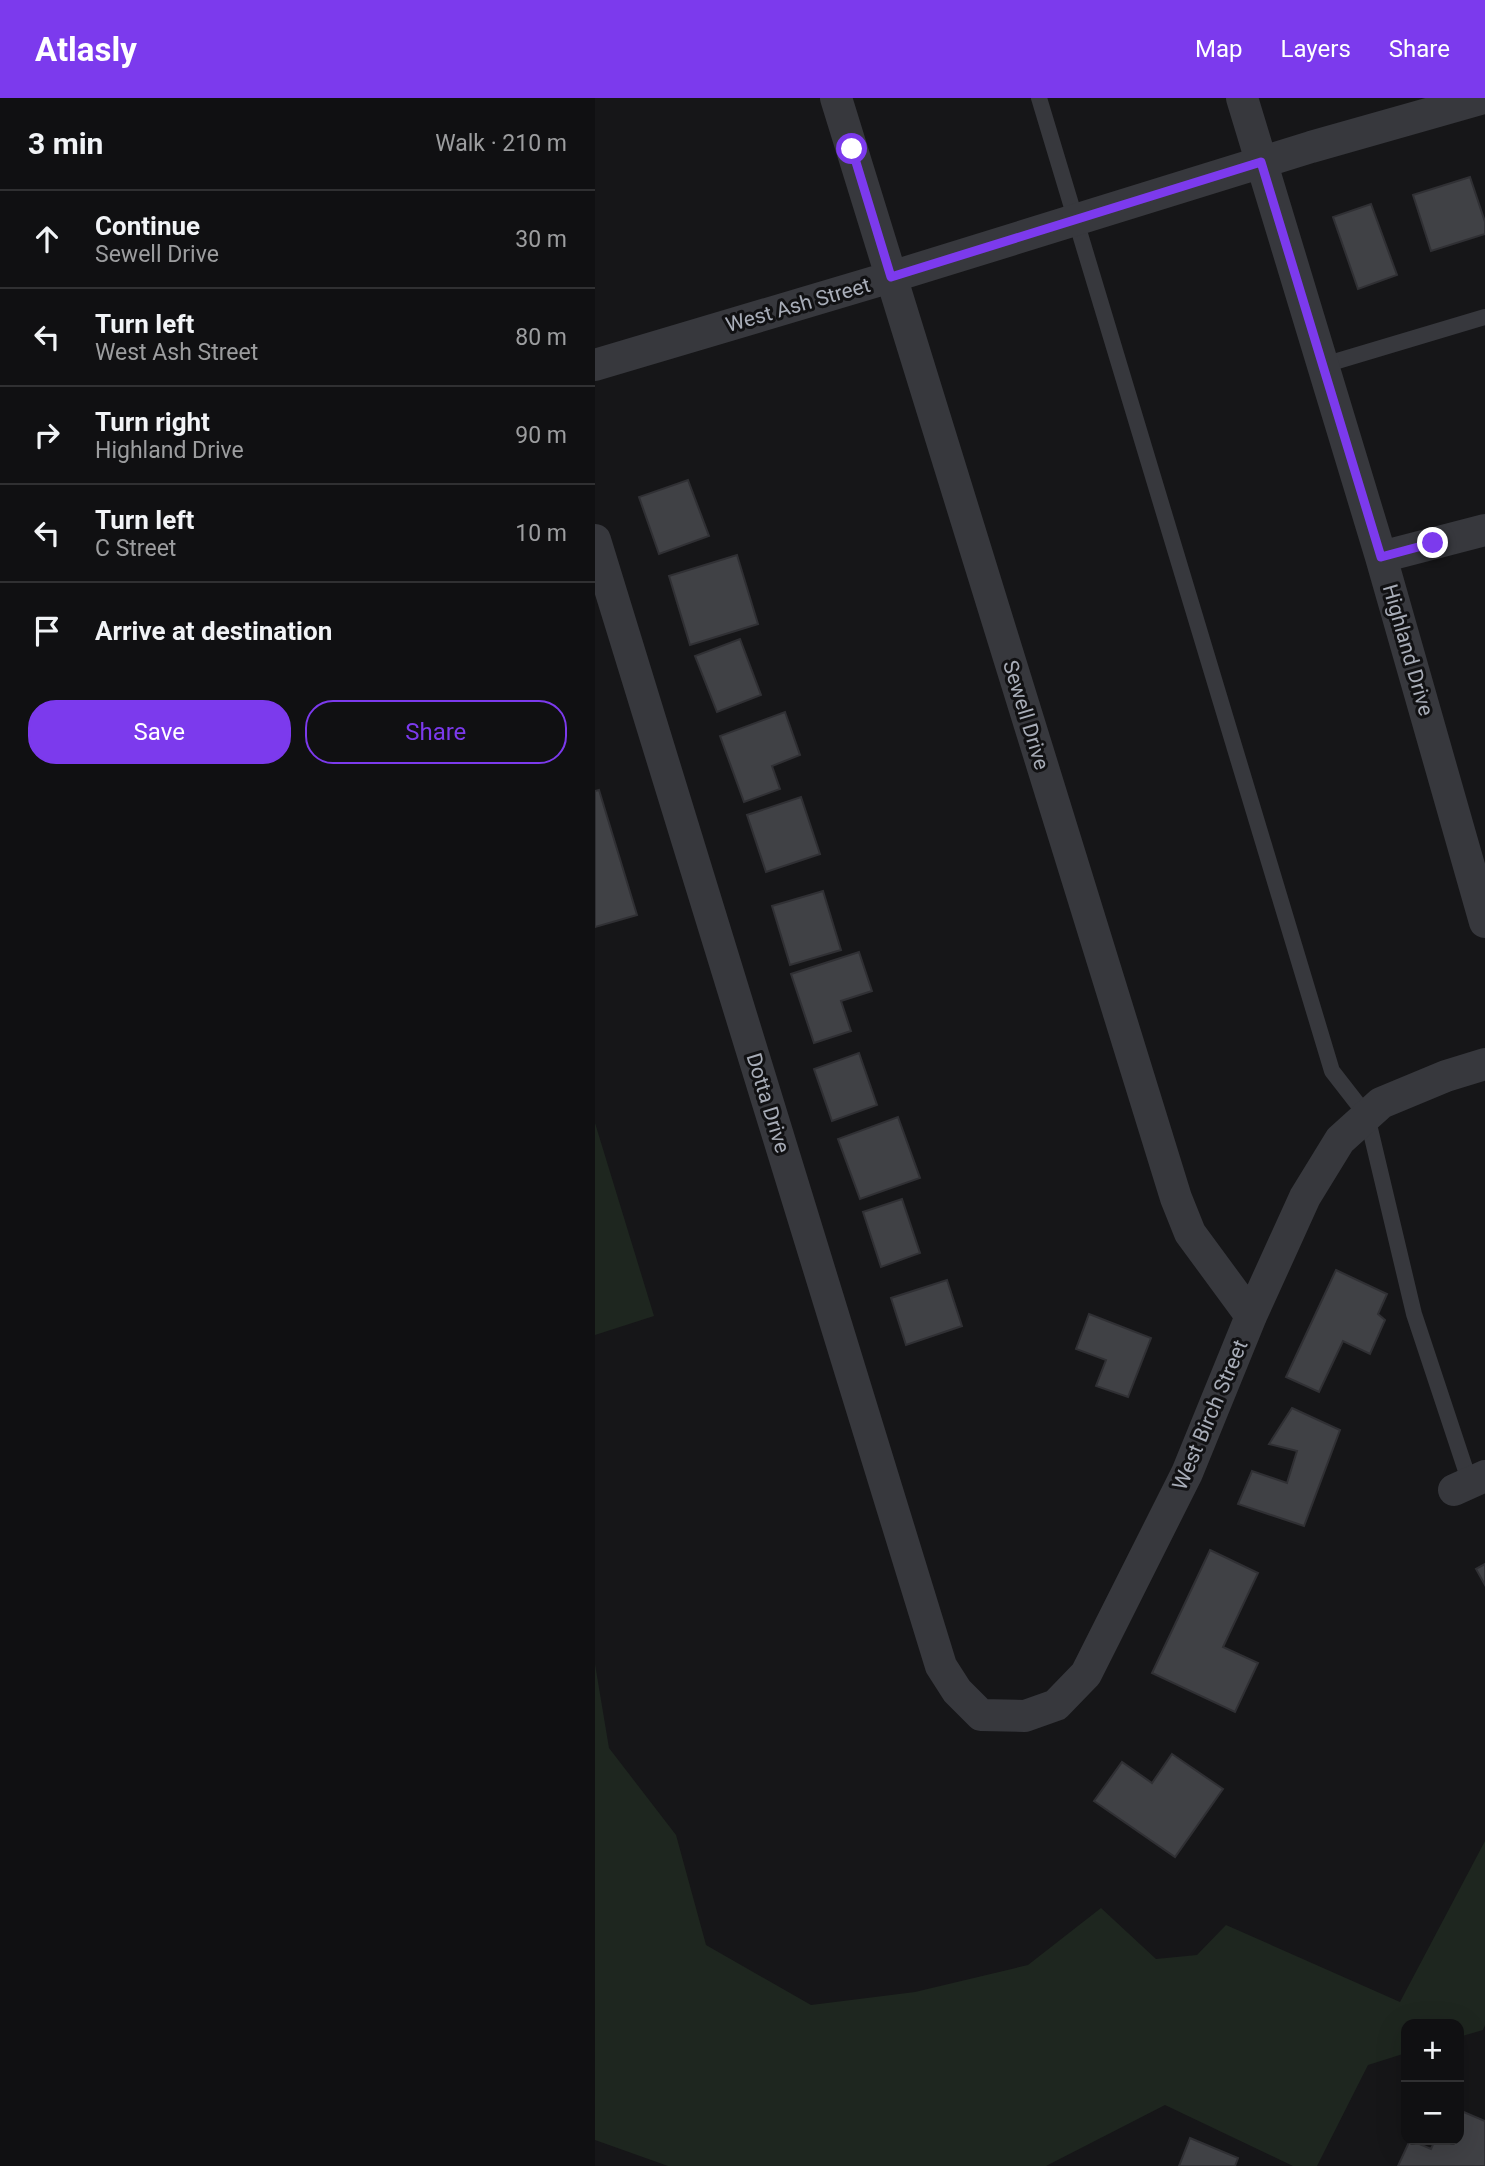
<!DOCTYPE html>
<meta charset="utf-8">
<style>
body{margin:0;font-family:Roboto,sans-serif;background:#19191b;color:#f1f3f6}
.controls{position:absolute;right:21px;bottom:21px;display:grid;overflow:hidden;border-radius:14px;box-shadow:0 7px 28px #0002}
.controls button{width:63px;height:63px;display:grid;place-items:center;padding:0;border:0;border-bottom:2px solid #303032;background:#101012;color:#f1f3f6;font:35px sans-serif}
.stop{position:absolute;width:21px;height:21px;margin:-16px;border:5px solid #7c3aed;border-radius:50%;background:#fff}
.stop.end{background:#7c3aed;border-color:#fff;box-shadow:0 2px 7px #0008}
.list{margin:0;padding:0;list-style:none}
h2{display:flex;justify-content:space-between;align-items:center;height:91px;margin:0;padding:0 28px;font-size:30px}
h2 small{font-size:23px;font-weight:400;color:#9c9d9f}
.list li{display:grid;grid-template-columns:46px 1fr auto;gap:21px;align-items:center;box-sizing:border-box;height:98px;padding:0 28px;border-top:2px solid #303032}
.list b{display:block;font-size:26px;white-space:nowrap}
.list p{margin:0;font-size:23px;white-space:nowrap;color:#9c9d9f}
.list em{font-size:23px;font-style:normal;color:#9c9d9f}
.actions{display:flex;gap:14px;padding:21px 28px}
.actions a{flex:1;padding:16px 0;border:2px solid #7c3aed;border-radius:28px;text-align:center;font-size:24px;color:#7c3aed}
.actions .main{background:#7c3aed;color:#fff}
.icon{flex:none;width:38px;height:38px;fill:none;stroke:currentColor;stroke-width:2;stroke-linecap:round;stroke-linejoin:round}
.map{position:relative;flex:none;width:890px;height:2068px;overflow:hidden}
header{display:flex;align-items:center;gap:42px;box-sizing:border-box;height:98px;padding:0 35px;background:#7c3aed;color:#fff}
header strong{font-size:33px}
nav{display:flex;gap:38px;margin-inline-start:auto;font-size:24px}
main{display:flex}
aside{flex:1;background:#101012}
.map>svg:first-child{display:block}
</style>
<header>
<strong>Atlasly</strong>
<nav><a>Map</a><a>Layers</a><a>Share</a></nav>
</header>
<main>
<aside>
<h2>3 min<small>Walk · 210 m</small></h2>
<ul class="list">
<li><svg class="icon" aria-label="ahead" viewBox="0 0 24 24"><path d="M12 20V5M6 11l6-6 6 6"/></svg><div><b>Continue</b><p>Sewell Drive</p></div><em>30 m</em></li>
<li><svg class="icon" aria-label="left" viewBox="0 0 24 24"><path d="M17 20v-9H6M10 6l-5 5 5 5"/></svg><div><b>Turn left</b><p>West Ash Street</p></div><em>80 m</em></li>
<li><svg class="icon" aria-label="right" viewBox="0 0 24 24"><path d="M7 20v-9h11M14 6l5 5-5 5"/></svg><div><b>Turn right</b><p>Highland Drive</p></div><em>90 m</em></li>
<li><svg class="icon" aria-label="left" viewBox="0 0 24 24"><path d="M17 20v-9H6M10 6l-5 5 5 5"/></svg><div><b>Turn left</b><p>C Street</p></div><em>10 m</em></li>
<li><svg class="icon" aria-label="arrive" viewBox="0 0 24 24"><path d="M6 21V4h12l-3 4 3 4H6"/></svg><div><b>Arrive at destination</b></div></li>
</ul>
<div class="actions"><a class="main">Save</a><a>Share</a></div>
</aside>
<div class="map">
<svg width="890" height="2068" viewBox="0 0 890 2068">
<rect width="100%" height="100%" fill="#161618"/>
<path fill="#1e261f" d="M0,1025L59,1218L0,1237Z
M0,1566L14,1650L81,1737L111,1847L216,1907L320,1894L433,1867L506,1810L561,1861L602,1857L631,1827L805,1904L890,1743V1927L888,1932L864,1939V1926H811V1955L773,1967L722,2068H698L570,2007L451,2068H73L0,2042Z"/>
<path fill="#404145" stroke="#303034" stroke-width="2" d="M875,79L890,124V136L836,153L818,97Z
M776,106L802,177L763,191L738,119Z
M93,382L114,438L64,456L44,399Z
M142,457L163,526L95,547L74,478Z
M145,541L166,597L122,614L100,558Z
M190,614L205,657L177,668L185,691L149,704L125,638Z
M4,692L42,817L0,829V693Z
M206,699L225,756L171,774L152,717Z
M228,793L246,852L195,867L177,808Z
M264,854L277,893L246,903L256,933L219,945L196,876Z
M264,955L282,1007L237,1023L219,971Z
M303,1019L325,1080L265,1101L243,1041Z
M307,1101L325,1155L286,1169L268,1114Z
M741,1172L792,1196L783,1216L790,1222L775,1256L748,1243L724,1294L691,1279Z
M352,1182L367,1228L311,1247L296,1200Z
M494,1216L556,1240L533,1299L501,1288L511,1262L481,1251Z
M697,1310L745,1332L709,1428L643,1406L657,1373L692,1385L702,1353L674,1346Z
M615,1452L663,1475L628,1549L663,1565L640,1614L557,1575Z
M890,1466V1487L881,1471Z
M577,1656L628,1691L580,1759L499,1703L527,1664L557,1685Z
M864,2012L890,2023V2068H803L815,2042L836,2051L840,2042H864Z
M595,2040L643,2060L640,2068H584Z"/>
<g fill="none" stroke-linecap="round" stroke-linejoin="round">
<path stroke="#37383d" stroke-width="16" d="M444,0L737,973L772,1018L819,1216L875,1385
M729,267L890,219"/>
<path stroke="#37383d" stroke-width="32" d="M241,0L581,1100L595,1135L656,1218
M647,0L786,459L890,824
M0,267L296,179L716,49L889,0
M0,442L346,1568L362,1593L386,1617L430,1618L461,1607L491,1576L592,1375L656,1218L710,1099L745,1042L786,1005L851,978L890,966
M786,459L890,432
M859,1392L890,1378"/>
</g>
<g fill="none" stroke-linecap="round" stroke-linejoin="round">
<path stroke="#7c3aed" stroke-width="9" d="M257,51L296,179L666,64L786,459L838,445"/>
</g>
<g text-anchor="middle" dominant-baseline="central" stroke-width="6" stroke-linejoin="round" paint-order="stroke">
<g font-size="21" fill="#a8adb8" stroke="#111113">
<text transform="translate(203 207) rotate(-16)">West Ash Street</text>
<text transform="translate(813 552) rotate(74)">Highland Drive</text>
<text transform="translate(431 617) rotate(73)">Sewell Drive</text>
<text transform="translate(173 1005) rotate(73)">Dotta Drive</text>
<text transform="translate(615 1317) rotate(-67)">West Birch Street</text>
</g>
</g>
</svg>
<div class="controls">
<button>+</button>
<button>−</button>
</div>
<div class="stop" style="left:257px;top:51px"></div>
<div class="stop end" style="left:838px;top:445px"></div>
</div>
</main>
